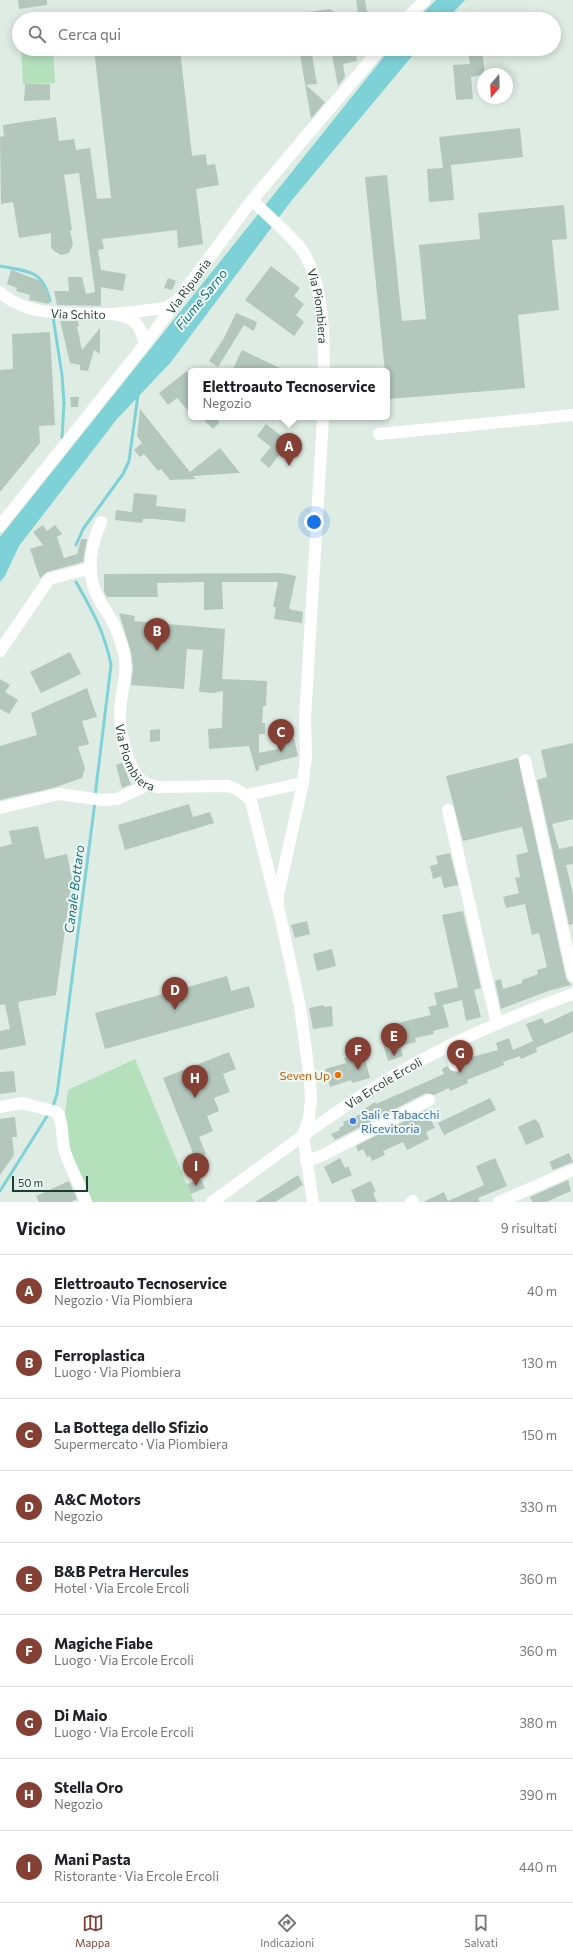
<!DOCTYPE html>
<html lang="it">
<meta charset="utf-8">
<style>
body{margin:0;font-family:Commissioner,sans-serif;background:#f6f6f6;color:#202124}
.compass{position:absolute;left:477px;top:68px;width:36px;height:36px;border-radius:50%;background:#fff;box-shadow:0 2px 10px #0003;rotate:199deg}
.scale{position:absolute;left:12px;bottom:10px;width:76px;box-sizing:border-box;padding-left:4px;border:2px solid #1e3d32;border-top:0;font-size:11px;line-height:14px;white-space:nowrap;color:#1e3d32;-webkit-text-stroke:3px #eff8f3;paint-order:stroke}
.you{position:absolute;left:314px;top:522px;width:14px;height:14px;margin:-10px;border:3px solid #fff;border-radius:50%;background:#1a73e8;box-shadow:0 0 0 6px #1a73e833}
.badge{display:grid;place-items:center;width:26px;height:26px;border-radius:50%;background:#844035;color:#fff;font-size:13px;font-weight:700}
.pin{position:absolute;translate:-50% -33px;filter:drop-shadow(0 1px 2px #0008)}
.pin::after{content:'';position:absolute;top:21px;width:14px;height:12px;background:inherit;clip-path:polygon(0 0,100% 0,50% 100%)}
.popup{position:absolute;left:188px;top:368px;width:202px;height:52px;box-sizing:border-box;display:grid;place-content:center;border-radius:6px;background:#fff;filter:drop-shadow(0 1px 3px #0005);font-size:13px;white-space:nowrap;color:#757577}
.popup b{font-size:15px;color:#202124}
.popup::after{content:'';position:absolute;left:50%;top:100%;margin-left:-8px;border:8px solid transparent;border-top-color:#fff}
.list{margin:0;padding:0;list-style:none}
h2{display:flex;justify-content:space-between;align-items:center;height:52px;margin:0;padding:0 16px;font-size:17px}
h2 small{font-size:13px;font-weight:400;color:#757577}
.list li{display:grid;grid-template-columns:26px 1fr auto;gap:12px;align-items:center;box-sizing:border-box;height:72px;padding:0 16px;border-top:1px solid #e0e0e0}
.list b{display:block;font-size:15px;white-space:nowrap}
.list p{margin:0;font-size:13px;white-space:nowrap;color:#757577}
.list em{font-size:13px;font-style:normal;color:#757577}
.icon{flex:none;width:22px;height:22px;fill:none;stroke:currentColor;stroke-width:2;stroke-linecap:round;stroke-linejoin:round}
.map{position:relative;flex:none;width:573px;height:1202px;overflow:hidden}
.search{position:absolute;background:#fff;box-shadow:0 2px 10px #0003;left:12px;right:12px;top:12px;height:44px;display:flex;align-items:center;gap:10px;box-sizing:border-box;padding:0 14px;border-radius:22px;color:#757577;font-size:15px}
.sheet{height:700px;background:#fff}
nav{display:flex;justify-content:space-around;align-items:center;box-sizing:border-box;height:56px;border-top:1px solid #e0e0e0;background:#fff;font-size:11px;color:#757577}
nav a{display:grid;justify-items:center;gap:2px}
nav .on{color:#844035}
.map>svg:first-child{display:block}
</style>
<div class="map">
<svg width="573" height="1202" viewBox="0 0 573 1202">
<rect width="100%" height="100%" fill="#deece4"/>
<path fill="#b4e0bc" d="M21,49H53L55,83L23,84Z
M135,1059L194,1202H90L68,1149L65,1114L68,1090Z"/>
<path fill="#7fd1d8" d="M436,0H465L447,19H417Z
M390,49H418L292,200L171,362L117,419L19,546L5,576L0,582V537Z"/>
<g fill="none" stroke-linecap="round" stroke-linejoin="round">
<path stroke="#7fd1d8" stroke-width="3" d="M0,266C28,272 43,269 50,301
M53,317L62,375L64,403L62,438
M76,545L83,529L123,474L129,461L138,395
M76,582C92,610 105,633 111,665L95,796
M52,1109L57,1094L95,802
M0,1191L49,1113"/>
</g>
<path fill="#b3c7bd" d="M18,0H47V5L19,9Z
M356,0H365L367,12L358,13Z
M330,9L343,19H295L294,14Z
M94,49H180L192,156L206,154L207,165L215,164L219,185L196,189L203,244L178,248L177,230L102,239L104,249L98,250L101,270L126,274L123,291L101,287V306L57,305L54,291H69L68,277H82L86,294L95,292L79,173L64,175L72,230L70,231L73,244L69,253L61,255L54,251L51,247V233L19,238L13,202L1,204L0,137L4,136L3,125L56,117L59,141L74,139L76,150L90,148L97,199L111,198Z
M299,49H311L317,84L306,85L325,102L311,119Z
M331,49H355L357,61L343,64L345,77L338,86Z
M482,50L485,74L471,77L473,99L456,100L453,65L470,64L468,51Z
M25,84H50V100L24,101Z
M520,128L523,157L451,165L454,200L429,202L427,169L443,168L439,137Z
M387,175L402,321L426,319L419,245L480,239L478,213L564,205L567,239L552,240L559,310L518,315L525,388L388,399L387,371H385L365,177Z
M271,266L300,288L294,296L304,304L296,315L304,322L294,336L245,300Z
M11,270L41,281L48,293L49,304L29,300L30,295L16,291L17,288L7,284Z
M168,278L176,281L172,290L164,288Z
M236,313L257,322L254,331L244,325L218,367L209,361L224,338Z
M60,321H78L79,326H77L82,350L100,328V354L94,350L88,371L80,370V365L70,363Z
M50,332L55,425L39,426L40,443L0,492V370L13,369L12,334Z
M242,350L286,371H232Z
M187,371L191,376V414L177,398L168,405L159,393Z
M70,397H79L78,407H71Z
M140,409L190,472L220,448L240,473L193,476L196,479L170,480L161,469L158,471L144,454L140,457L134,450L142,443L137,436Z
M201,417H216L219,423L213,429Z
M266,424L289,442L269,468L260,460L271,447L257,436Z
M134,493L157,495L156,506L186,509L185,522L154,519H143L142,523L115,520L116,510L132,512Z
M43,525L47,531L55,525L62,534L57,537L64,558L77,554L81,539H87L83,562L47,572L40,578L30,549L43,545L33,532Z
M281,573L296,576L289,609L303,612L302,623L274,619L276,607H273L278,582H222L223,609L204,610V582L157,583L158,597H107L104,592V574Z
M119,613L135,616L134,621L225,629L222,679L267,681L266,706H263L262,723H265V734H259V753L278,749L277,745L294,738L298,756L259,766V770L256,771L249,746L209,749L208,729L222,728L223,691L212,693L199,692L203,650L187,649L184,689L131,685L133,668L131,652Z
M70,652L81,674L41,693L30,672Z
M0,679L10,685L5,692L18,700L9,714L0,709Z
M87,688L97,717L82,721L89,744L78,747L85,768L82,778L53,788L0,800V746L37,735L31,713Z
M160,729V741L150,742V730Z
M573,743V819L552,824L559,849L573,846V864L566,865L573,894V924L569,925L537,780L547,777L541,750Z
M518,758L566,978L571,985L548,991L501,1009L495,981L501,979L503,989L522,983V980L538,974L537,970L547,967L539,933L532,935L525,904L506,908L503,897L519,893L515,878L520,877L516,855L528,852L522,827L463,841L446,776Z
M122,763L131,784L122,788L116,765Z
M189,804L193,817L210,812L214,823L125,850L118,825Z
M38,826L45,859L67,854L72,879L56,995L18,1002L26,1045L0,1050V1031L10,1029L5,1004L0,1005V847L12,844L9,831Z
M450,853L458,885L444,888L441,876L433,879L430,866L438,864L436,856Z
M463,911L481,988L474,990L481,1017L466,1021L462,1000L443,1005L449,1027L433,1031L434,1034L415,1038L416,1042L400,1046L403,1056L388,1061L382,1041L397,1036L394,1024L431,1015L428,1007L437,1005L434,993L458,987L442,915Z
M307,921L310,934L295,938L291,925Z
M332,949L336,966L317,971L313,954Z
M227,976L231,991L249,986L255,1007L105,1049L95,1013Z
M324,1005V1007L332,1006L333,1026L313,1029L309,1008Z
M573,1011V1032L536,1048L537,1052L521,1059L520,1056L503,1062L504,1065L467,1080L468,1083L450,1091L449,1088L434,1095L426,1093L335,1140L331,1134L340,1130L339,1128L344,1125L343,1122L359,1115L362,1111L375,1102L376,1104L444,1074L442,1069L447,1066L451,1071L458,1072L462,1067L461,1060L498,1050L496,1043L509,1038L513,1050L533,1041L526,1024L542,1018L545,1024Z
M229,1052L236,1069L223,1074L230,1092L214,1098L219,1111L207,1116L213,1131L199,1137L206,1154L195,1158L163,1078Z
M363,1052L370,1078L352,1083L351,1080L330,1087L325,1069L346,1063L344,1058Z
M14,1071L16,1092L0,1094V1072Z
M490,1098L496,1110L444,1135L438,1123Z
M426,1110L435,1128L426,1132L429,1139L407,1150L403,1142L383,1151L385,1155L372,1161L370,1156L367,1157L363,1149L358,1152L356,1146Z
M15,1117L17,1137H12L14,1155L0,1175V1119Z
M535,1119L539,1123L544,1137L526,1145L518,1127Z
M569,1153L573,1162L553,1170L549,1162Z
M340,1158L345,1168L348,1166L352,1175L332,1184L324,1167Z
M495,1158L507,1186L478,1198L480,1202H423L444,1192L448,1201L484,1185L476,1166Z
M298,1175L303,1185L275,1202H255Z
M201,1179L205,1188L191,1194L187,1184Z
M568,1180L571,1191L546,1202H532L530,1197Z
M69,1181L77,1199L71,1202H39L36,1196Z
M371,1181L376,1192L373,1193L377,1202H356L351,1190Z"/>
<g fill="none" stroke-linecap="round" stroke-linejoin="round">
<g stroke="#fff" stroke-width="12">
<path d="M114,314L166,308L178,300"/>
<path d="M379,434L573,415"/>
<path id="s1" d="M101,522C90,547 85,576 100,601C103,607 108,613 111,619C117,629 121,642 124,653C129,673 120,694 120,714C119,730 128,768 140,779C145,784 150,785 157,787L228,786C238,789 244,793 251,801L277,905"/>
<path d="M0,651L49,579L91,568"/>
<path d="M525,760L573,976"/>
<path d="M246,795L303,783"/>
<path d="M0,808L59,794L102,800L117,799L147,785"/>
<path d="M448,810L497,1024"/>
<path d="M448,1047L455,1065"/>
<path d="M0,1107L22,1103L57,1112C64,1123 61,1139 65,1152C71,1169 80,1185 86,1202"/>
<path d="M303,1135L313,1202"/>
<path d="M306,1161L321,1156L429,1100"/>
<path d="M411,1202L413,1201"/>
<path d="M499,1202L573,1170"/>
</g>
<g stroke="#fff" stroke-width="12">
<path d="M406,19L425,0"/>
<path id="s2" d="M252,200C267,215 284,229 298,245C323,274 324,334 324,371"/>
<path id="s3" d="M0,292C28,319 78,313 114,314C137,319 139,323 145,344"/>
<path id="s4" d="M0,526L145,344L252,200L380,49"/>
<path d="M303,1135L309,1118L311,1100L310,1080L300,1007L278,906V895L303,783L306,756L305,719L323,417"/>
<path id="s5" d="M212,1202C265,1164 316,1124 370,1090C433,1050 503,1019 573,994"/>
</g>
</g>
<circle fill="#e8710a" stroke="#eff8f3" stroke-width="1.5" cx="338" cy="1075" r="4"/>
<circle fill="#3f7fe0" stroke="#eff8f3" stroke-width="1.5" cx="353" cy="1121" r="4"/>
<g text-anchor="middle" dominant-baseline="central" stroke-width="4" stroke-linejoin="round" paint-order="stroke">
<g font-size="12" fill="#1e3d32" stroke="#eff8f3">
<text stroke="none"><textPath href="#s4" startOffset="305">Via Ripuaria</textPath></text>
<text stroke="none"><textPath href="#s2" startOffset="130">Via Piombiera</textPath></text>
<text stroke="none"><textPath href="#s3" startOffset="83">Via Schito</textPath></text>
<text stroke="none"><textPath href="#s1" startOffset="249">Via Piombiera</textPath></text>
<text stroke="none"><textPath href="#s5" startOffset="209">Via Ercole Ercoli</textPath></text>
</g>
<g font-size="12" fill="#c56008" stroke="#eff8f3" text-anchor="end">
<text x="330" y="1075">Seven Up</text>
</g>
<g font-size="12" fill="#366cbe" stroke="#eff8f3" text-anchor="start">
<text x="361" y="1114">Sali e Tabacchi<tspan x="361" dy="14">Ricevitoria</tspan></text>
</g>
<g font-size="13" font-style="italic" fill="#12757f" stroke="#eff8f3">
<text transform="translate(201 299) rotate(-51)">Fiume Sarno</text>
<text transform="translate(74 889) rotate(-83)">Canale Bottaro</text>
</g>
</g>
</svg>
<svg class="compass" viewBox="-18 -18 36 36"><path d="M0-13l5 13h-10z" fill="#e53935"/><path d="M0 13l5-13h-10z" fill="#757577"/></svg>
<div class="scale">50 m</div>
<div class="you"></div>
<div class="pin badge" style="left:289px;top:466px">A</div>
<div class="popup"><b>Elettroauto Tecnoservice</b>Negozio</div>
<div class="pin badge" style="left:157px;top:651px">B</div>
<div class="pin badge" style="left:281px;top:752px">C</div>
<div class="pin badge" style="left:175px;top:1010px">D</div>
<div class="pin badge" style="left:394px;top:1056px">E</div>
<div class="pin badge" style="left:358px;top:1070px">F</div>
<div class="pin badge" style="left:460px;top:1073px">G</div>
<div class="pin badge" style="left:195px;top:1098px">H</div>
<div class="pin badge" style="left:196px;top:1186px">I</div>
<div class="search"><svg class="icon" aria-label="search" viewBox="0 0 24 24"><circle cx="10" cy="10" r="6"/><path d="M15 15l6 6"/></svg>Cerca qui</div>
</div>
<section class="sheet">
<h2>Vicino<small>9 risultati</small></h2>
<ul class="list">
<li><span class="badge">A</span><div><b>Elettroauto Tecnoservice</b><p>Negozio · Via Piombiera</p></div><em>40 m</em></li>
<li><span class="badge">B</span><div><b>Ferroplastica</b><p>Luogo · Via Piombiera</p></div><em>130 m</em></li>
<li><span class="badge">C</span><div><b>La Bottega dello Sfizio</b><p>Supermercato · Via Piombiera</p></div><em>150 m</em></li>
<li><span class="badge">D</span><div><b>A&amp;C Motors</b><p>Negozio</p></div><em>330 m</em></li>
<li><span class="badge">E</span><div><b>B&amp;B Petra Hercules</b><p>Hotel · Via Ercole Ercoli</p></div><em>360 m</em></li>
<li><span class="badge">F</span><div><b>Magiche Fiabe</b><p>Luogo · Via Ercole Ercoli</p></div><em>360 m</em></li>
<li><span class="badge">G</span><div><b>Di Maio</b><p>Luogo · Via Ercole Ercoli</p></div><em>380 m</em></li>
<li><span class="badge">H</span><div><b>Stella Oro</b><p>Negozio</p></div><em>390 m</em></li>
<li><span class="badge">I</span><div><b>Mani Pasta</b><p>Ristorante · Via Ercole Ercoli</p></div><em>440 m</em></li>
</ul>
</section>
<nav>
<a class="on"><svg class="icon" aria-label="map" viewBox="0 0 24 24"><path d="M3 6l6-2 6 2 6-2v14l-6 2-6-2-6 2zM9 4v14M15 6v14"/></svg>Mappa</a>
<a><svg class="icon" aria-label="directions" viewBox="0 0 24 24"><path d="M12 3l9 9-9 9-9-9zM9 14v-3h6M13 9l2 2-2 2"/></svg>Indicazioni</a>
<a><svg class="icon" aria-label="saved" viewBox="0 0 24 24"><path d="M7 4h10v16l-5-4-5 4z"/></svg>Salvati</a>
</nav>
